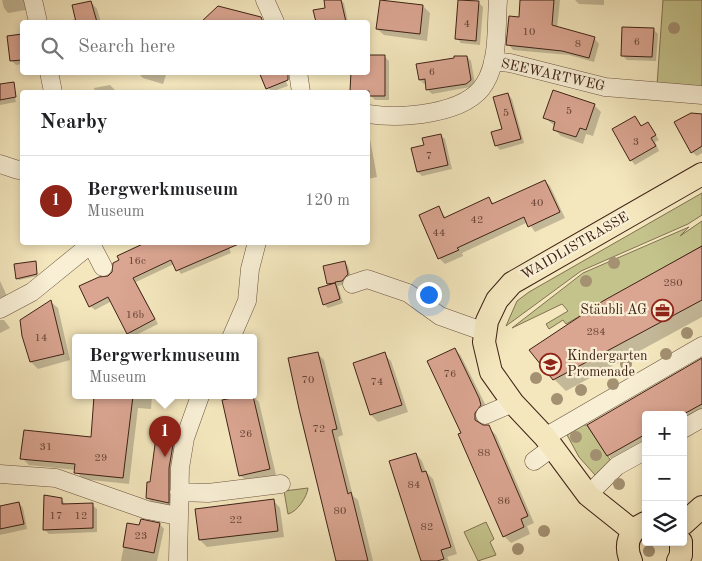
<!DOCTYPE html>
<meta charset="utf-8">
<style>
body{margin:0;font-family:"Old Standard TT",serif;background:#f6f6f6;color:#202124}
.controls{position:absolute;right:15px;bottom:15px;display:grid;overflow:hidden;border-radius:5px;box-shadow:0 2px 8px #0003}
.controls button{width:45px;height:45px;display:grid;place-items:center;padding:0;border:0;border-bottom:1px solid #e0e0e0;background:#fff;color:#202124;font:25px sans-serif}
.you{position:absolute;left:428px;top:294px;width:18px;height:18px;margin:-12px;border:4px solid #fff;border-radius:50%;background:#1a73e8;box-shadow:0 0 0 8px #1a73e833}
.badge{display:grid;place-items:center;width:32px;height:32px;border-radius:50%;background:#8f2418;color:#fff;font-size:16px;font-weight:700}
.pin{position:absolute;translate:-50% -41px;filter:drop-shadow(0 1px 2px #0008)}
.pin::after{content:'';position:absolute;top:26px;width:18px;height:15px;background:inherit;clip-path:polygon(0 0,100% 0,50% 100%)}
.popup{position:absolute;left:72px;top:334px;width:185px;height:65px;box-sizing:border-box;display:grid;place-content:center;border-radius:5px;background:#fff;filter:drop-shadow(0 1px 4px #0005);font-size:16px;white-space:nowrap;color:#757577}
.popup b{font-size:19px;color:#202124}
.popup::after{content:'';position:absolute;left:50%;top:100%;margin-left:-10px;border:10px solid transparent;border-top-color:#fff}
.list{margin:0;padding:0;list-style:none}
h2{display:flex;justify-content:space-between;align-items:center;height:65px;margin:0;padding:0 20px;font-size:21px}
h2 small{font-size:16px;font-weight:400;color:#757577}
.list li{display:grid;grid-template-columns:32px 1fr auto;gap:15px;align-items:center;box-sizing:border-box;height:90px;padding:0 20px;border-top:1px solid #e0e0e0}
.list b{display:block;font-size:19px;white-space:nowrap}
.list p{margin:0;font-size:16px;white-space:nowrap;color:#757577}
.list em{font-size:16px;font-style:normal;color:#757577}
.icon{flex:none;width:28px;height:28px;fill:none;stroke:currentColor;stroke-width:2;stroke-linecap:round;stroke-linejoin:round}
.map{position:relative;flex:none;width:702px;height:561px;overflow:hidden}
.search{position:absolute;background:#fff;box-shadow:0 2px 8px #0003;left:20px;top:20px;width:350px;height:55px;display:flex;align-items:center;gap:12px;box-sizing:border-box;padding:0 18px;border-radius:5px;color:#757577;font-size:19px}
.panel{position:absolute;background:#fff;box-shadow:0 2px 8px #0003;left:20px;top:90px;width:350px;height:155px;border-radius:5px}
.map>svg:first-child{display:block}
</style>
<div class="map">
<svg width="702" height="561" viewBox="0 0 702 561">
<rect width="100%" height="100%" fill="#f4e7be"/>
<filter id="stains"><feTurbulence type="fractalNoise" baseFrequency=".004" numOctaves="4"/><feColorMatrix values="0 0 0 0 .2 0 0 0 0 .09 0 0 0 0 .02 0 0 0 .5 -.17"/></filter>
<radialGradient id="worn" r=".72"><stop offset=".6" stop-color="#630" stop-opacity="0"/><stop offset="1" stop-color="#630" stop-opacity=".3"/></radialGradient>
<path fill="#c4c38c" stroke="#827251" d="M663,0H702V89L657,85Z
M702,193V215L688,224L581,271L506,326L517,301L529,292Z
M702,221V246L566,324L563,320L549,329L546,324L568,311L562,304L512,328L583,273L689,227L680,236Z
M584,425H587L611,461L595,475L579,457L567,435Z
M308,488C307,497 297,512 288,514L284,491Z
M486,522L494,539L490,542L496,555L478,561L464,532Z"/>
<path fill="#0003" d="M2,0H25L26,10L8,13L4,8Z
M333,0H341L344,3L348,22H317L315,11L327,9Z
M521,0H560L557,28L594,38L599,44L594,62L569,55L513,50L508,44L520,18Z
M575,0H604V5L579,4Z
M381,1L423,6L430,13L427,41L384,35L377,29Z
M91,2L97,9L101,22H62L76,19Z
M478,2L483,7L480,45L461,43L457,38Z
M219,7L250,21V22H203Z
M653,29L658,34L656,61L627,60L622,55Z
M22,35V64L16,65L12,61L8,37Z
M385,57L389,61V100H375L370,95Z
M467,57L471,61L475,84L470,87L432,94L428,90L427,83L424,84L420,80L417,65Z
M137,72H167L163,84L143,78Z
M260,72H282L288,86L271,92Z
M110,85L117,92H95L94,88Z
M0,86L13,89L16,102L0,105Z
M508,94L512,99L524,143L500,150L496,145L503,130Z
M594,105L601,112L593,136L586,134L583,144L561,136L554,129L555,126L545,118Z
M702,116V153L697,156L692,152Z
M635,117L642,126L648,123L659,140L655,142L659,151L635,165L631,160Z
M368,128L377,177L368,179Z
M440,135L445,139L452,169L422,176L418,172Z
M545,181L550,186L565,218L535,232L528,222L462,253L463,256L445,264L440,259L420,215L438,207L446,218L489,198L494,204Z
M227,242L231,253L181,274L174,264L136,282L158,324L132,337L112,301L95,310L90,306L120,260Z
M702,249V317L566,391L554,379Z
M345,262L348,266L351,278L345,284L338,286L343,303L328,308L324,304L330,285L328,283Z
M35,263L38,276L19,280L17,278Z
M0,281L7,296L0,299Z
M51,302L58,308L70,360L38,369L31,362Z
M0,320H4L10,328L0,333Z
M455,349L461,356L486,406L481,421L482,426L489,428L496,435L534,523L527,526L530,534L511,543L504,536L463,433Z
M317,353L324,360L343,435L338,437L353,496L358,500L373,561H337Z
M384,354L391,361L408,412L378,422L371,415L354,364Z
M702,360V411L683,421V415H646V442L612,460L589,426Z
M95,396H152L151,409L138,408L129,484L82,479L76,470L29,465L22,458L92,438Z
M248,396H253L259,402L276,475L247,482L240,475L223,401Z
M173,440L178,445L173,507L152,503L148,498L152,483Z
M416,454L422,461L426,472L433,479L457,554L447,557L449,561H422Z
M61,499L66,505H92L97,509V532L49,534L44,529Z
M274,501L280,508L284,537L207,547L200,540Z
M19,503L23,508L27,529L0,535V508Z
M128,524L140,527L160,524L164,529L157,561H121Z"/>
<path fill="#daa591" stroke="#3f2216" d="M324,0H341L346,22H316L313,10L325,8Z
M380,0L423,5L420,34L376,29Z
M458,0L479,1L476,41L455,39Z
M520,0H554L552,25L595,37L589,58L562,51L506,45L509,16L519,17Z
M91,1L97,22H76L72,5Z
M218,6L261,17L263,22H201Z
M622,27L654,28L652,57L621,56Z
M22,34V60L10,61L7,36Z
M368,55H385V96H369V91H350L351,72H368Z
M454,56H467L471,80L466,84L426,90L425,79L419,80L416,64L454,58Z
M259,72H288V80L266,89Z
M14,82L16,97L0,100V84Z
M553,90L595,104L586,130L580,128L576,137L553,130L555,122L543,118Z
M508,93L521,139L495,146L491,132L502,129L493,97Z
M691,113L702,114V146L691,153L674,122Z
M635,116L641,126L648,122L656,135L651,138L656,146L630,161L612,129Z
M441,134L448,165L417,172L411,148L424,145L422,138Z
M545,180L560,212L528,227L524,217L457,248L459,250L438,259L419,215L439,206L444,218L489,197L492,204Z
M147,242H241V243L176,271L171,260L133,278L155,319L127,334L108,297L89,307L79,286L99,277L108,276L112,272L113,263L119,260L117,256Z
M702,246V300L553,380L529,350L603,301Z
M36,261L37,274L16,279L14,264Z
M345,261L348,274L342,281L335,282L340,299L323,305L318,288L335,283L327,284L323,266Z
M51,300L64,354L30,362L22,336L20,320Z
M455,348L479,398L481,405L475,413V420L483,425H489L528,516L521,519L524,527L503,537L458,434L461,433L427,361Z
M318,352L337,429L332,430L348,494L351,492L368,561H336L299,409L288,358Z
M385,352L402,405L370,415L353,363Z
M702,358V404L682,415H646V434L607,456L587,425Z
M94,396H133L123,478L74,473L75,464L20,459L24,430L91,437Z
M242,396H253L270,469L239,476L222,400Z
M156,437L174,439L169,468V503L146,498L147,482H150Z
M416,453L422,472L426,471L451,547L441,550L444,559L437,561H421L389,461Z
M44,495L62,498V504L93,503V528L43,530Z
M274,499L278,531L199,540L195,509Z
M19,502L24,524L0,529V506Z
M141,519L160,523L154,553L123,547L127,523L139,525Z"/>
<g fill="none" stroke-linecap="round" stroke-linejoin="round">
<defs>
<path id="minor" d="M33,0L38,22
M265,0L275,22
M493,61L510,63L605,87L702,95
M49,72L53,92
M298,72L301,92
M368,114C400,119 467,115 485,83C499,60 496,26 498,0
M0,164L18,170L22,169
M352,284L367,279L408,293L440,316L485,332
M0,309L32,292L91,244L103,267
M231,338L247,301L250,269L257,242
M485,415L513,403
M683,429L702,418
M545,437L702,346
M534,461L553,447
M0,474L56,478L147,510L178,516
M179,492L208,493L281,484
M588,495L617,466L646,450
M178,561L180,468L185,438L200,396"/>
<path id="major" d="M683,524L702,507
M633,531L588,495L545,437L513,403L491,372L484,342L487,321L497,300L512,283L702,174
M631,561C624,545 629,530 645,523
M678,561L681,555V542"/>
</defs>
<use href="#minor" stroke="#6c5340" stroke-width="19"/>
<use href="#major" stroke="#3f2216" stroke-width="24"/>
<use href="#minor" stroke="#f8efd5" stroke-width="18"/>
<use href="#major" stroke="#f4e7be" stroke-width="22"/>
</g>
<g fill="#a39172">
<circle cx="674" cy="28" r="6"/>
<circle cx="614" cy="263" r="6"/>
<circle cx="586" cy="281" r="6"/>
<circle cx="687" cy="333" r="6"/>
<circle cx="666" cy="354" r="6"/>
<circle cx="626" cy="364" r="6"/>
<circle cx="536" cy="378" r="6"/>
<circle cx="613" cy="384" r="6"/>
<circle cx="581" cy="390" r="6"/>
<circle cx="557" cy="399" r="6"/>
<circle cx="576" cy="437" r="6"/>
<circle cx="596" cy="455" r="6"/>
<circle cx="619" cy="484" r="6"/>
<circle cx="544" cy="531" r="6"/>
<circle cx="518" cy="549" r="6"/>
<circle cx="649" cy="551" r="6"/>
</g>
<defs>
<symbol id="office-ring" viewBox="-11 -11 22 22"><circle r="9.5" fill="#f8efd5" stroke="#8f2418" stroke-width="1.5"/><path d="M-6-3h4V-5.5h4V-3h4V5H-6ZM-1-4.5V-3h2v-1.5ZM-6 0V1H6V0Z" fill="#8f2418"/></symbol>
<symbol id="school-ring" viewBox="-11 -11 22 22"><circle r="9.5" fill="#f8efd5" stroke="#8f2418" stroke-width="1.5"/><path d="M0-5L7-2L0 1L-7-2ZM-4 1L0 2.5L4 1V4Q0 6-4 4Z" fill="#8f2418"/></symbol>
</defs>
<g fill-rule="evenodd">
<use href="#office-ring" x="650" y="298" width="25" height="25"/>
<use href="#school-ring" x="538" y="352" width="25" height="25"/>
</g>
<g text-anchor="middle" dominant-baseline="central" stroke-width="4.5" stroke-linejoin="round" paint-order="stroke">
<g font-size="11" fill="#664335">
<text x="467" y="24">4</text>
<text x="529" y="32">10</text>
<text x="637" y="42">6</text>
<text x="578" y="44">8</text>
<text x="432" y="72">6</text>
<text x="569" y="111">5</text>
<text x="506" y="113">5</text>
<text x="636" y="142">3</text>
<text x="429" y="156">7</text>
<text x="537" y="203">40</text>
<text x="477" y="220">42</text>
<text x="439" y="233">44</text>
<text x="137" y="261">16c</text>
<text x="673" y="283">280</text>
<text x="135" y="315">16b</text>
<text x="596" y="332">284</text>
<text x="41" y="338">14</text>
<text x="450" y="374">76</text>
<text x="308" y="380">70</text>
<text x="377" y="382">74</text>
<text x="319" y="429">72</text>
<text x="246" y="434">26</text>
<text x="46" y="447">31</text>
<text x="484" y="453">88</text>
<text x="101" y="458">29</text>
<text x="414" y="485">84</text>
<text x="504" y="501">86</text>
<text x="340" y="511">80</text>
<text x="56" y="516">17</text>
<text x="81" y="516">12</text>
<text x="236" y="520">22</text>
<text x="427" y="527">82</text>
<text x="141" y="536">23</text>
</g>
<g font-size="14" fill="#3f2216" stroke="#f8efd5">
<text transform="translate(553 75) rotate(13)">SEEWARTWEG</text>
<text transform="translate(575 246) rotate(-30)">WAIDLISTRASSE</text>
</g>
<g font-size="14" fill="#3f2216" stroke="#f8efd5" text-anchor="end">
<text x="647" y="310">Stäubli AG</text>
<text x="567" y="356" text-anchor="start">Kindergarten<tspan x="567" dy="16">Promenade</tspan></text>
</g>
</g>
<rect width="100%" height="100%" filter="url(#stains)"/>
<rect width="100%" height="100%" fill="url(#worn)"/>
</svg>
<div class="controls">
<button>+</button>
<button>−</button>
<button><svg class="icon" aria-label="layers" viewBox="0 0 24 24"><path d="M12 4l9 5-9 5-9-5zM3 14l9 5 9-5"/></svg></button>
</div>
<div class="you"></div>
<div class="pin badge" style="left:165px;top:457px">1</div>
<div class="popup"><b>Bergwerkmuseum</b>Museum</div>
<div class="search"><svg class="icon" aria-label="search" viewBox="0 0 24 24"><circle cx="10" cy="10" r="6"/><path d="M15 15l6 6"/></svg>Search here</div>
<section class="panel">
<h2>Nearby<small></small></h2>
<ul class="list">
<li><span class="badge">1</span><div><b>Bergwerkmuseum</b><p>Museum</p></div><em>120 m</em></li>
</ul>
</section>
</div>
